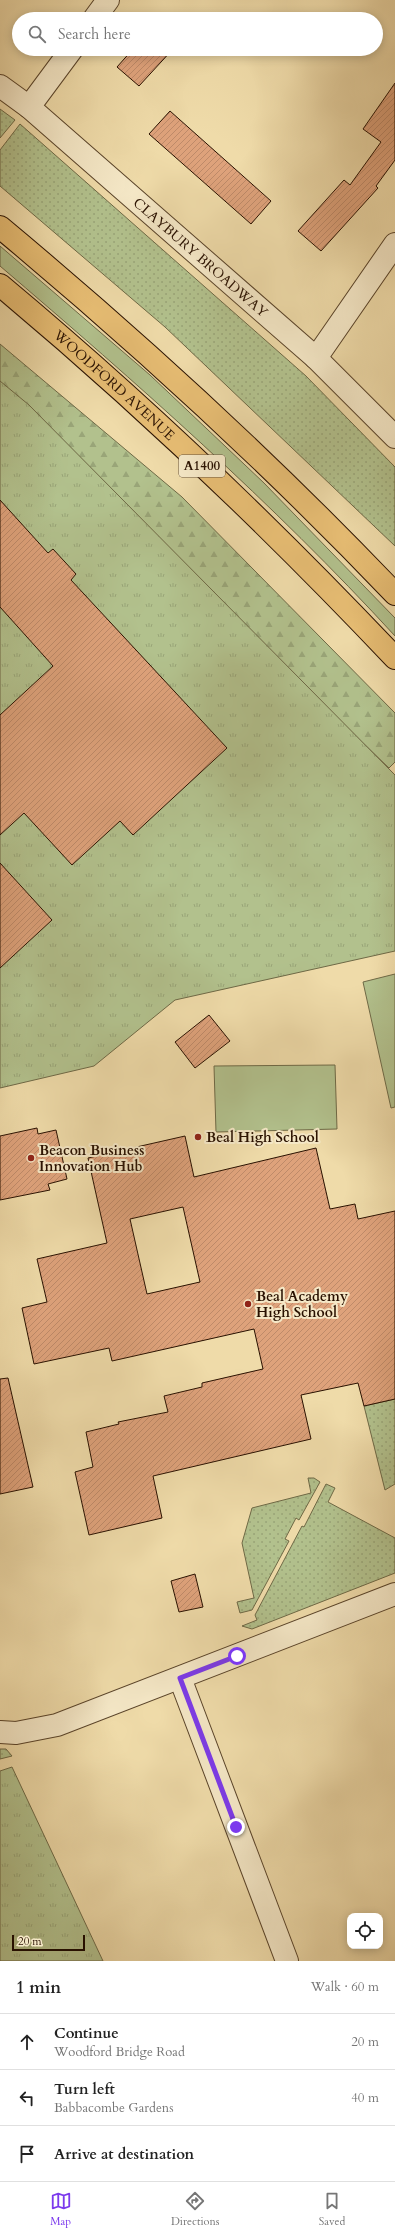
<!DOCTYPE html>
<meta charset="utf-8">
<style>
body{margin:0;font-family:Cardo,serif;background:#f2f2f2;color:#222}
.controls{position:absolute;right:12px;bottom:12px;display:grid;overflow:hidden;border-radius:8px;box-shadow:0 2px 10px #0003}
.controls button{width:36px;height:36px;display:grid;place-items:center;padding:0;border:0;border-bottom:1px solid #e0e0e0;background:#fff;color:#222;font:20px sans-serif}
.scale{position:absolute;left:12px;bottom:10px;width:73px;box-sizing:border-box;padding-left:4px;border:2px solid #291100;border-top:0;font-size:11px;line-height:14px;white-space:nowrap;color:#291100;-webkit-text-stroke:3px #f5e8c7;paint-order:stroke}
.stop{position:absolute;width:12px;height:12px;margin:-9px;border:3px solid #7c3aed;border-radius:50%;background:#fff}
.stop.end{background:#7c3aed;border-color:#fff;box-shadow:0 1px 4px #0008}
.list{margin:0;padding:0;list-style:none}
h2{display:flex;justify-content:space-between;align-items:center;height:52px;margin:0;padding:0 16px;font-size:17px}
h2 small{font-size:13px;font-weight:400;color:#767676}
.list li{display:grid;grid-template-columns:26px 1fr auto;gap:12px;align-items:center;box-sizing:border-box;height:56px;padding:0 16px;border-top:1px solid #e0e0e0}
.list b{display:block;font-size:15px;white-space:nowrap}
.list p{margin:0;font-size:13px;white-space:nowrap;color:#767676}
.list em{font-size:13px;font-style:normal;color:#767676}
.icon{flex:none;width:22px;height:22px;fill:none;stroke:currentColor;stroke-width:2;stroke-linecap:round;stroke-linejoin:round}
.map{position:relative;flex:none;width:395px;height:1961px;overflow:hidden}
.search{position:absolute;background:#fff;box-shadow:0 2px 10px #0003;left:12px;right:12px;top:12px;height:44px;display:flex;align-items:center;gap:10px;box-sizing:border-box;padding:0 14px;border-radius:22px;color:#767676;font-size:15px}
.sheet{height:220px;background:#fff}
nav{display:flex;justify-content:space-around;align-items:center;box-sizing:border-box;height:56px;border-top:1px solid #e0e0e0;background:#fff;font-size:11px;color:#767676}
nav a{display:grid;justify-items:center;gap:2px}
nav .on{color:#7c3aed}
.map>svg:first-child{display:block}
</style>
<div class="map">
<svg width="395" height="1961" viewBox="0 0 395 1961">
<defs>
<pattern id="grass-dots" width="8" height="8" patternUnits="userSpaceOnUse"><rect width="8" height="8" fill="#b2c18d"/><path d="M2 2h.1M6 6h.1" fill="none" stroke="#99a578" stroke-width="1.8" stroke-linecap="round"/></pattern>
<pattern id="forest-firs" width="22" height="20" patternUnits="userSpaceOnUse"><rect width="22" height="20" fill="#b2c18d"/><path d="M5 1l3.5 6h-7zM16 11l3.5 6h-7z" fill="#99a578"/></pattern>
<pattern id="park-tufts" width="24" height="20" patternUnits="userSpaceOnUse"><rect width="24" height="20" fill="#b2c18d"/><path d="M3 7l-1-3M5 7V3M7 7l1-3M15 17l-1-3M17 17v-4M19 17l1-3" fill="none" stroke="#99a578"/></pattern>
<pattern id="building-hatch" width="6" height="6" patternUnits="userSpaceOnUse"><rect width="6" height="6" fill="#dea27b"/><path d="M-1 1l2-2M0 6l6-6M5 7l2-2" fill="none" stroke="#be8a69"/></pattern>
</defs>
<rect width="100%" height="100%" fill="#efdba9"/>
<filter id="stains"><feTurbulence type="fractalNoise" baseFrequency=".005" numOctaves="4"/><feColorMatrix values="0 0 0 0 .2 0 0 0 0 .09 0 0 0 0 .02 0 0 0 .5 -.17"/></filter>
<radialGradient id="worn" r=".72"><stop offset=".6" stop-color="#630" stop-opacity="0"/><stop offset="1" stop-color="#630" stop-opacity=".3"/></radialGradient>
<path fill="url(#grass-dots)" stroke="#6e6946" d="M0,109L15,120L0,138Z
M20,124L306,376L395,467V546L165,327L0,186V150Z
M395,1399V1484L385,1490L364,1406Z
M308,1478H314L320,1482L299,1520L296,1518L285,1539L289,1541L252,1610L240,1613L237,1602L254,1598L242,1543L252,1508L311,1493Z
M326,1484L335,1488L328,1502L395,1538V1573L252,1629L242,1626L257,1620L255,1615L302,1526L304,1527Z
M0,1749H6L12,1756L0,1759Z"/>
<path fill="url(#forest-firs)" stroke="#6e6946" d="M0,344L182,497L395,713V762L389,768L0,394Z"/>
<path fill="url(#park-tufts)" stroke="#6e6946" d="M0,381L29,405L395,775V951L175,1000L94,1066L0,1088Z
M12,1767L103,1961H0V1771Z"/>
<path fill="#b2c18d" stroke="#6e6946" d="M0,246L150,375L264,483L395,618V636C273,503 137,383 0,266Z
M395,974V1107L391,1108L363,982Z
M335,1065L337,1129L216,1132L214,1066Z"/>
<path fill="url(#building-hatch)" stroke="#291100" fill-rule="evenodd" d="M133,49H173L139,86L117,67Z
M395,83V160L376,186L378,188L321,251L298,231L344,180L350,185L381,142L363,129Z
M170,111L271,201L251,224L149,134Z
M0,500L48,553L53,549L76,574L71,580L227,748L133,835L120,821L72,865L24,813L0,835V715L53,666L0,607Z
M0,863L52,920L0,968Z
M209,1015L230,1041L195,1068L175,1042Z
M37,1128L38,1134L56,1130L67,1179L48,1184L50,1190L0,1200V1136Z
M185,1136L194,1177L316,1148L330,1209L355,1204L358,1219L395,1211V1399L364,1406L358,1383L301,1395L311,1439L153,1476L162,1518L89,1535L75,1472L93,1467L86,1432L119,1424L118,1422L168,1412L164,1396L202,1387V1383L263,1369L254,1329L112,1361L109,1348L34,1364L22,1308L47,1302L37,1259L107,1243L88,1158ZM183,1207L200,1282L147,1294L130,1219Z
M8,1378L33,1487L0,1494V1379Z
M195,1574L203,1607L179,1612L171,1581Z"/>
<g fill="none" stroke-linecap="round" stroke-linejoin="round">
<defs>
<g id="minor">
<path d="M94,19L108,0"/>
<path id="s1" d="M0,86L29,107L316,358L395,437"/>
<path d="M29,107L72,49"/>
<path d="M316,358L395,244"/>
<path d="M180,1678L287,1961"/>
<path d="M0,1732L16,1733L57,1725L395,1594"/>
</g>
<g id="trunk">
<path d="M0,227C138,342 271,464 395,594"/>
<path id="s2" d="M0,285C139,401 271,527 395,658"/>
</g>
</defs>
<use href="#minor" stroke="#5a442a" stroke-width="24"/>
<use href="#trunk" stroke="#291100" stroke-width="24"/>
<use href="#minor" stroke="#f5e8c7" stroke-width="22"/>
<use href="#trunk" stroke="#e8be74" stroke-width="22"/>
</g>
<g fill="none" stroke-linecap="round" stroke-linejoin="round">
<path stroke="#7c3aed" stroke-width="5" d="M236,1827L180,1678L237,1656"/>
</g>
<g fill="#8f2418" stroke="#f5e8c7" stroke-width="1.5">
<circle cx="198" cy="1137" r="4"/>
<circle cx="31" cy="1158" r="4"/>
<circle cx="248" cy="1304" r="4"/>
</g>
<g text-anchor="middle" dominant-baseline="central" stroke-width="4" stroke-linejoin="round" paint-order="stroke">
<rect fill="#f5e8c7" stroke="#66523c" stroke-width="1" x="179" y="455" width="46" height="22" rx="3"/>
<g font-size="13" font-weight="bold" fill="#291100">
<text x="202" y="466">A1400</text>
</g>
<g font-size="14" fill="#291100" stroke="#f5e8c7">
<text stroke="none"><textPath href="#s1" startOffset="264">CLAYBURY BROADWAY</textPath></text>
<text stroke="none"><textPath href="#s2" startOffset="152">WOODFORD AVENUE</textPath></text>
</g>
<g font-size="14" font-weight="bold" fill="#291100" stroke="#f5e8c7" text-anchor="start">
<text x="206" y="1137">Beal High School</text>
<text x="39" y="1150">Beacon Business<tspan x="39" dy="16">Innovation Hub</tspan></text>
<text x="256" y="1296">Beal Academy<tspan x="256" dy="16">High School</tspan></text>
</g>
</g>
<rect width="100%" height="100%" filter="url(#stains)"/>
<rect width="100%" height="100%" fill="url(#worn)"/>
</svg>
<div class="controls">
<button><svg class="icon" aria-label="locate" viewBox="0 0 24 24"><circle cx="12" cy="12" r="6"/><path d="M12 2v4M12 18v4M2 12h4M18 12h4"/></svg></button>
</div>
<div class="scale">20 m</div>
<div class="stop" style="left:237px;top:1656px"></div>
<div class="stop end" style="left:236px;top:1827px"></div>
<div class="search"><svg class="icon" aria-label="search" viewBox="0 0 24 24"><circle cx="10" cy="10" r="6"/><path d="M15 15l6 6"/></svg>Search here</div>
</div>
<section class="sheet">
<h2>1 min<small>Walk · 60 m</small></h2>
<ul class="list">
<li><svg class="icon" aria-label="ahead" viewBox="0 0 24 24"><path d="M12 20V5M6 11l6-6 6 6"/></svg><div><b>Continue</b><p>Woodford Bridge Road</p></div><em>20 m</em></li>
<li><svg class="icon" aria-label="left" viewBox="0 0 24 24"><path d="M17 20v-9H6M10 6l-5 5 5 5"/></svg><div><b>Turn left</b><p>Babbacombe Gardens</p></div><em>40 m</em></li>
<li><svg class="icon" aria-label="arrive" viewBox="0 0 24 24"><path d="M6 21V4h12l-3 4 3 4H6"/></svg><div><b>Arrive at destination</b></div></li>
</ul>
</section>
<nav>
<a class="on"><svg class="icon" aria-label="map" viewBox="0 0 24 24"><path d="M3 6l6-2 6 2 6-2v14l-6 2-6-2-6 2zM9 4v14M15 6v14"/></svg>Map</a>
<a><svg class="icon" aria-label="directions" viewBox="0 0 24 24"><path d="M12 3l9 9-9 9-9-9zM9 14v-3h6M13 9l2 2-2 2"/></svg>Directions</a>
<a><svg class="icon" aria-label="saved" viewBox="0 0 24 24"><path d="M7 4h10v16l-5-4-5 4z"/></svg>Saved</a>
</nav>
